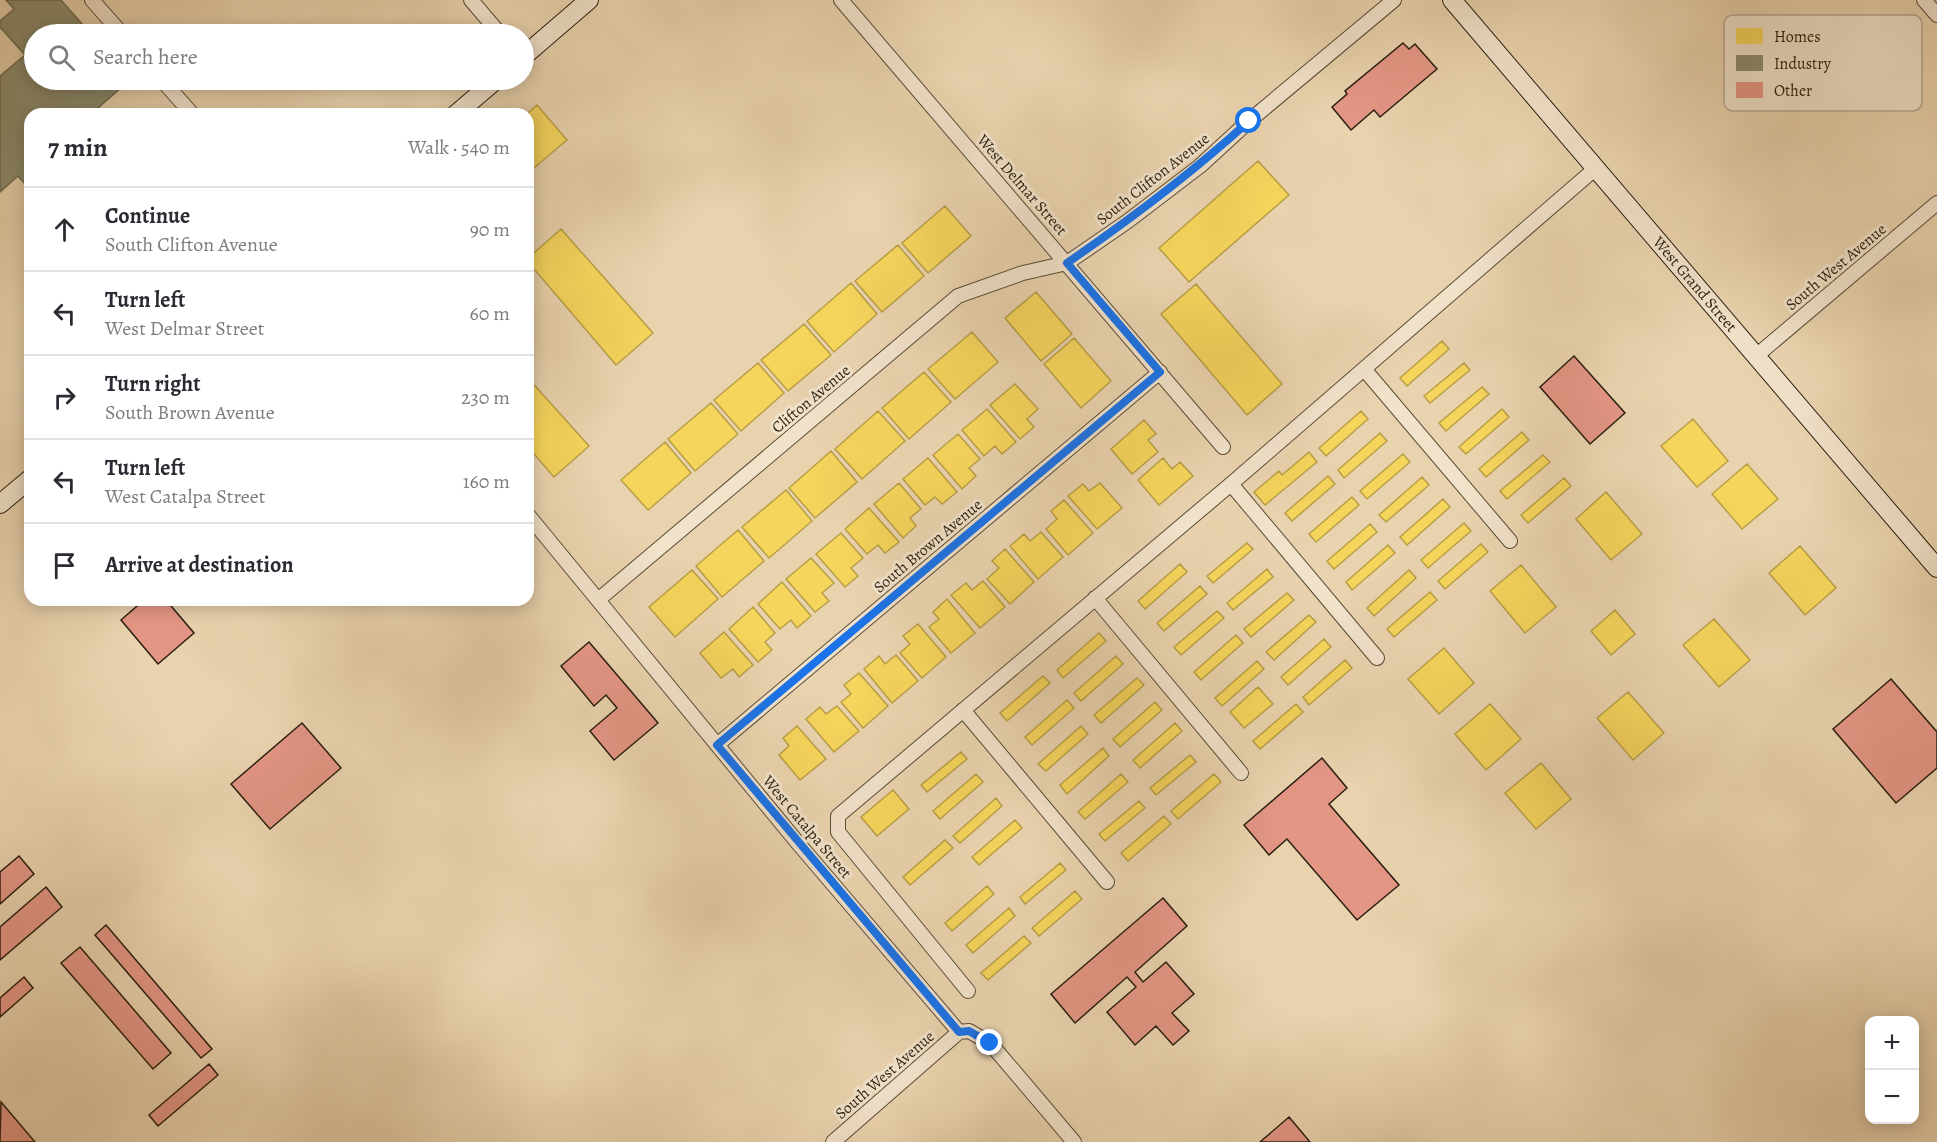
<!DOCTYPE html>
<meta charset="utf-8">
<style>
body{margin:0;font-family:Alegreya,serif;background:#f7f7f7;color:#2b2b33}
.controls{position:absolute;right:18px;bottom:18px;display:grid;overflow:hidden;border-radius:12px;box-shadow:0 3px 15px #0003}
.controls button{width:54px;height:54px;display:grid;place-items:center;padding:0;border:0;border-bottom:2px solid #e1e1e2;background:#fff;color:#2b2b33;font:30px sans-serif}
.stop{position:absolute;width:18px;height:18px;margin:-14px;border:4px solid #1a73e8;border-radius:50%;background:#fff}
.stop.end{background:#1a73e8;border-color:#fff;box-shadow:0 2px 6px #0008}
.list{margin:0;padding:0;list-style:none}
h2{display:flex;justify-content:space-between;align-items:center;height:78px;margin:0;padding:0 24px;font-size:26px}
h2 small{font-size:20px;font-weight:400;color:#7c7c81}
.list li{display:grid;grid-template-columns:39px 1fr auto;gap:18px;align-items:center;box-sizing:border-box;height:84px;padding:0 24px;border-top:2px solid #e1e1e2}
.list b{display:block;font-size:22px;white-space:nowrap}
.list p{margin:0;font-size:20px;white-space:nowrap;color:#7c7c81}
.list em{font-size:20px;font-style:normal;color:#7c7c81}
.icon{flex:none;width:33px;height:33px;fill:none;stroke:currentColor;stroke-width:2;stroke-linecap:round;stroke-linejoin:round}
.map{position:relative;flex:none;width:1937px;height:1142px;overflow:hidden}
.search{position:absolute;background:#fff;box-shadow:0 3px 15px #0003;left:24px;top:24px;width:510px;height:66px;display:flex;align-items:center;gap:15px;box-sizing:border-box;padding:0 21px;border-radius:33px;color:#7c7c81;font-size:22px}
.panel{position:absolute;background:#fff;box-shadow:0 3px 15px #0003;left:24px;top:108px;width:510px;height:498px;border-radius:18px}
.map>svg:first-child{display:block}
</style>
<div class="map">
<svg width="1937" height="1142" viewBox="0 0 1937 1142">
<rect width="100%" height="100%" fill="#e9d3ae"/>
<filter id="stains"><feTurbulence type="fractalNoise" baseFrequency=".00333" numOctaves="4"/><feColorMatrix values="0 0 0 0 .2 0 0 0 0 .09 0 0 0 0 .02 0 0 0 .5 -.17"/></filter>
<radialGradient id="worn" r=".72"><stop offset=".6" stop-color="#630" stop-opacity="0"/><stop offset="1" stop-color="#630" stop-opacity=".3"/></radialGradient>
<path fill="#f6d55c" stroke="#b89e45" stroke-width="1.5" d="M537,105L567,140L528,173L527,114Z
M1258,161L1289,195L1189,282L1159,248Z
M945,206L971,236L928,273L902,243Z
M561,229L653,333L616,365L528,262V258Z
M898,245L924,276L882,312L855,281Z
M851,283L877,314L834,352L807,321Z
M1196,284L1282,384L1247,415L1161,314Z
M1036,292L1072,334L1041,361L1005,318Z
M804,324L831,355L788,391L761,360Z
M972,332L998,362L955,399L928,369Z
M1074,338L1111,381L1081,408L1044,364Z
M1442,341L1449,349L1407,386L1400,378Z
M758,363L784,393L741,431L714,400Z
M1464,363L1470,370L1430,403L1424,396Z
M924,372L951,402L909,439L882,408Z
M528,378L589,446L554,477L534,454L528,458Z
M1015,384L1038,409L1027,419L1034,427L1020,439L990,405Z
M1482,387L1489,394L1446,431L1439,423Z
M711,403L738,434L695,471L668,439Z
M987,409L1016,442L1002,454L995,446L984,456L962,430Z
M1502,409L1509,417L1466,454L1459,447Z
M878,411L905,441L862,479L835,449Z
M1361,411L1368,419L1326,456L1319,448Z
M1693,419L1728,461L1697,487L1661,446Z
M1144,420L1156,434L1148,440L1158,452L1132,474L1111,449Z
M1522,432L1529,440L1486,477L1479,469Z
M1380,433L1387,441L1344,478L1338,470Z
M958,434L980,459L969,468L976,476L962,489L933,455Z
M665,442L691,473L648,510L621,480Z
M831,451L857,482L815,518L789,488Z
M1309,452L1317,462L1265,505L1254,492L1279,471L1282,475Z
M1403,454L1410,462L1367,499L1360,491Z
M1543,455L1550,462L1507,499L1500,491Z
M928,458L957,492L942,504L935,497L925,505L903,479Z
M1163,458L1172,469L1180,462L1193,476L1159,505L1138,480Z
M1747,464L1778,499L1742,529L1712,494Z
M1328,476L1335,484L1292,521L1285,513Z
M1422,477L1429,485L1386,522L1379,515Z
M1564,478L1571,486L1528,523L1521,515Z
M899,483L921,509L910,518L916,526L903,538L874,504Z
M1100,483L1122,508L1097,529L1068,496L1083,484L1089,491Z
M786,490L812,521L769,558L742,527Z
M1606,492L1642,534L1611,560L1576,519Z
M1352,497L1359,505L1316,542L1309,534Z
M1443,499L1450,507L1407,545L1400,537Z
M1064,500L1093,533L1068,555L1046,529L1057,519L1051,511Z
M869,508L899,542L885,553L878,545L867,554L845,529Z
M1464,523L1471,531L1428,568L1421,560Z
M1370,524L1377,532L1334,569L1327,561Z
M738,530L764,561L722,597L696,566Z
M1041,532L1063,557L1038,579L1010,546L1024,534L1030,541Z
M841,533L863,558L851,568L858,576L845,587L816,554Z
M1247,543L1253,549L1213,583L1207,576Z
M1481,544L1488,552L1445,589L1438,581Z
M1388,545L1395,553L1352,590L1346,582Z
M1800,546L1836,588L1805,615L1769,573Z
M1005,549L1034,582L1010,604L987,579L999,568L992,561Z
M811,558L834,583L822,593L829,601L815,612L786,579Z
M1180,564L1187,572L1145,609L1138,601Z
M1521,565L1556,607L1525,633L1490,591Z
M1267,569L1273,577L1233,610L1227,603Z
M692,570L718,599L675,637L649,607Z
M1409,570L1416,578L1374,616L1367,608Z
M983,581L1005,607L980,628L951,595L966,583L972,590Z
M782,582L811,616L797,628L791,620L780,629L758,604Z
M1200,586L1207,594L1164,631L1157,623Z
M1430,592L1437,600L1394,637L1387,629Z
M1287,593L1294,600L1251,637L1244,629Z
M947,599L975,633L951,653L929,627L939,619L933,612Z
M753,607L775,633L765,642L772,650L758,662L729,629Z
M1615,610L1635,634L1611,655L1591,631Z
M1217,611L1224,618L1181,655L1174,647Z
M1309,615L1316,622L1274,660L1266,652Z
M1714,619L1750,660L1719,687L1683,645Z
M918,624L946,657L922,678L900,653L910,644L903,636Z
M724,632L753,665L739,677L733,669L721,678L700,653Z
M1099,633L1106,641L1063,678L1057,670Z
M1236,635L1243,643L1201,680L1194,672Z
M1324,639L1331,647L1288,685L1281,677Z
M1444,648L1474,683L1439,714L1408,679Z
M896,655L918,681L892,703L864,669L879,656L885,664Z
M1116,656L1123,664L1081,701L1074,693Z
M1345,660L1352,668L1309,705L1303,697Z
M1257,661L1264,669L1222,706L1215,698Z
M859,673L888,706L863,728L841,702L851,694L844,685Z
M1043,676L1050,683L1007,721L1000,713Z
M1137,678L1144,685L1101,723L1094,715Z
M1258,687L1273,704L1244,728L1230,712Z
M1628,692L1664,733L1633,760L1597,718Z
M1067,700L1074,708L1032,745L1025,737Z
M1155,702L1162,710L1120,747L1113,739Z
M1296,704L1303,712L1260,749L1253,741Z
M1490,704L1521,739L1486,770L1455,734Z
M837,706L859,731L834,752L806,719L820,707L826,714Z
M1175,723L1182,731L1140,768L1133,760Z
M797,726L826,759L800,780L779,755L789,746L783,738Z
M1081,726L1088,734L1046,771L1038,764Z
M1103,748L1109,756L1067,794L1060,785Z
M961,752L967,759L927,792L921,785Z
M1190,755L1196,762L1156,795L1150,788Z
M1541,763L1571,799L1536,829L1505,793Z
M976,774L983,782L940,819L933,811Z
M1121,774L1128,782L1085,819L1078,812Z
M1214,774L1221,782L1178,819L1171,811Z
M893,790L909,809L877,836L861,817Z
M996,798L1002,806L960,843L953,836Z
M1139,801L1145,808L1105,841L1099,834Z
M1164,816L1171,824L1128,861L1121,853Z
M1015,820L1022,828L979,865L972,857Z
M945,840L953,848L910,885L903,877Z
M1060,863L1066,870L1025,904L1020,897Z
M987,886L994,894L952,931L945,923Z
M1075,891L1082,899L1039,936L1032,928Z
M1009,908L1015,916L973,953L966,945Z
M1024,936L1031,943L988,980L981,973Z"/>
<path fill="#8c8c6e" stroke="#6e6b52" stroke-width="1.5" d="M6,0H61L91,34H34V80H130L91,114H30V180L25,184L18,176L0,192V76L25,55L0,27V21L14,9Z"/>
<path fill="#e49685" stroke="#291e10" stroke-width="1.5" d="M1403,43L1409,49L1415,44L1437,69L1380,117L1374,110L1351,130L1332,107L1347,94L1345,91Z
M1574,356L1625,413L1590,444L1540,387Z
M144,600H166L194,633L158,664L121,620Z
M589,642L658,723L614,760L590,731L617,708L606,695L594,706L561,666Z
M1891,679L1937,732V768L1896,803L1833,729Z
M302,723L341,768L270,829L231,784Z
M1322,758L1347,788L1329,804L1399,885L1357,920L1287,839L1269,855L1244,825Z
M19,856L34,874L0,904V872Z
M46,887L62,907L0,960V927Z
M1163,898L1187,926L1135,972L1143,982L1166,962L1194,994L1172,1013L1189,1031L1173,1045L1156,1026L1135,1045L1107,1012L1136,987L1127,977L1075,1023L1051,994Z
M106,925L212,1049L201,1058L95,935Z
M80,947L171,1053L153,1069L61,963Z
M24,977L33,988L0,1017V998Z
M209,1064L218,1075L158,1126L149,1115Z
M1,1102L35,1142H0Z
M1289,1117L1310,1142H1260Z"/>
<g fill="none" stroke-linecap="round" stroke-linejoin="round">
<defs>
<path id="minor" d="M92,0L122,34
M471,0L500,34
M841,0L1223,447
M1924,0L1937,15
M162,80L192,114
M1756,356L1937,203
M1364,369L1510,541
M1231,484L1377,658
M528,515L797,842L959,1032
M1095,598L1241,773
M598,600L958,296L1023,273L1067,263L1128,221L1200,166L1249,121L1394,0
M963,710L1107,882
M717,745L1160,372
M968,991L838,832V816L1231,484L1596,168
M959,1032L969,1031L990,1043L1074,1142
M833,1142L959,1032"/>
<g id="secondary">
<path id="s1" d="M1452,0L1937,568"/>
<path d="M524,56L589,0"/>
<path d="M456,114L496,80"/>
<path d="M0,504L30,479"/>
</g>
</defs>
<use href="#minor" stroke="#594b38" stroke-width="16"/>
<use href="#secondary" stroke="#291e10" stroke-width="20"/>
<use href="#minor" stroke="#f1e2ca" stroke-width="14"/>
<use href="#secondary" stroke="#f1e2ca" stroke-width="18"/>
</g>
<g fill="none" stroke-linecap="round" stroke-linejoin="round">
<path stroke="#1a73e8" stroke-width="8" d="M990,1043L969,1031L959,1032L717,745L1160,372L1067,263C1131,219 1192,173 1249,121"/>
</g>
<g text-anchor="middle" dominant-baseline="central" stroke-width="6" stroke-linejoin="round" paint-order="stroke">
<g font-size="16" fill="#291e10" stroke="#f1e2ca">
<text transform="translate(1153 179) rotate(-38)">South Clifton Avenue</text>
<text transform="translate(1022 185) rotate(49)">West Delmar Street</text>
<text transform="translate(1836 267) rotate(-40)">South West Avenue</text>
<text stroke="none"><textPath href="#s1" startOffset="374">West Grand Street</textPath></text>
<text transform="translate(811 399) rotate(-40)">Clifton Avenue</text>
<text transform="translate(928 546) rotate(-40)">South Brown Avenue</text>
<text transform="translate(807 827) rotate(50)">West Catalpa Street</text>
<text transform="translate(885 1075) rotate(-41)">South West Avenue</text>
</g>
</g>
<rect x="1724" y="15" width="198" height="96" rx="9" fill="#f1e2ca" stroke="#b5a792" stroke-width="1.5"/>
<rect x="1736" y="28" width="27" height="16" fill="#f6d55c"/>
<rect x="1736" y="55" width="27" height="16" fill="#8c8c6e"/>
<rect x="1736" y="82" width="27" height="16" fill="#e49685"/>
<g font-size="16" fill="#291e10">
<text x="1774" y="42">Homes</text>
<text x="1774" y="69">Industry</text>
<text x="1774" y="96">Other</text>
</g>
<rect width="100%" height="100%" filter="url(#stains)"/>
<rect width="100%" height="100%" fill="url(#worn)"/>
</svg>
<div class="controls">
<button>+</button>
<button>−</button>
</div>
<div class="stop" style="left:1249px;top:121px"></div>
<div class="stop end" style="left:990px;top:1043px"></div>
<div class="search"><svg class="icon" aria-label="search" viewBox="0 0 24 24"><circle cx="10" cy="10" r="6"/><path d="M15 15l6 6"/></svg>Search here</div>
<section class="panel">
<h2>7 min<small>Walk · 540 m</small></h2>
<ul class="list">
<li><svg class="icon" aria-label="ahead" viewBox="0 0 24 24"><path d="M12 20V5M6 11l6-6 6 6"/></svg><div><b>Continue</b><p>South Clifton Avenue</p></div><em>90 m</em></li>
<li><svg class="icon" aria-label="left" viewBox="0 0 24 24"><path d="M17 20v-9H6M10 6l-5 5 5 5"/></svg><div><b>Turn left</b><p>West Delmar Street</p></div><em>60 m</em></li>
<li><svg class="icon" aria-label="right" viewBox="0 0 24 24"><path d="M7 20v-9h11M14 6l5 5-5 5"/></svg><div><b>Turn right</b><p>South Brown Avenue</p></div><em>230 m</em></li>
<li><svg class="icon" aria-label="left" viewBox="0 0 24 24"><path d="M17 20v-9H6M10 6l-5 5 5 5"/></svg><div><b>Turn left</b><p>West Catalpa Street</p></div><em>160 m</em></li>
<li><svg class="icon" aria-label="arrive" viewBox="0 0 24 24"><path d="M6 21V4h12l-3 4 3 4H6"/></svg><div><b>Arrive at destination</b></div></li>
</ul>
</section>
</div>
